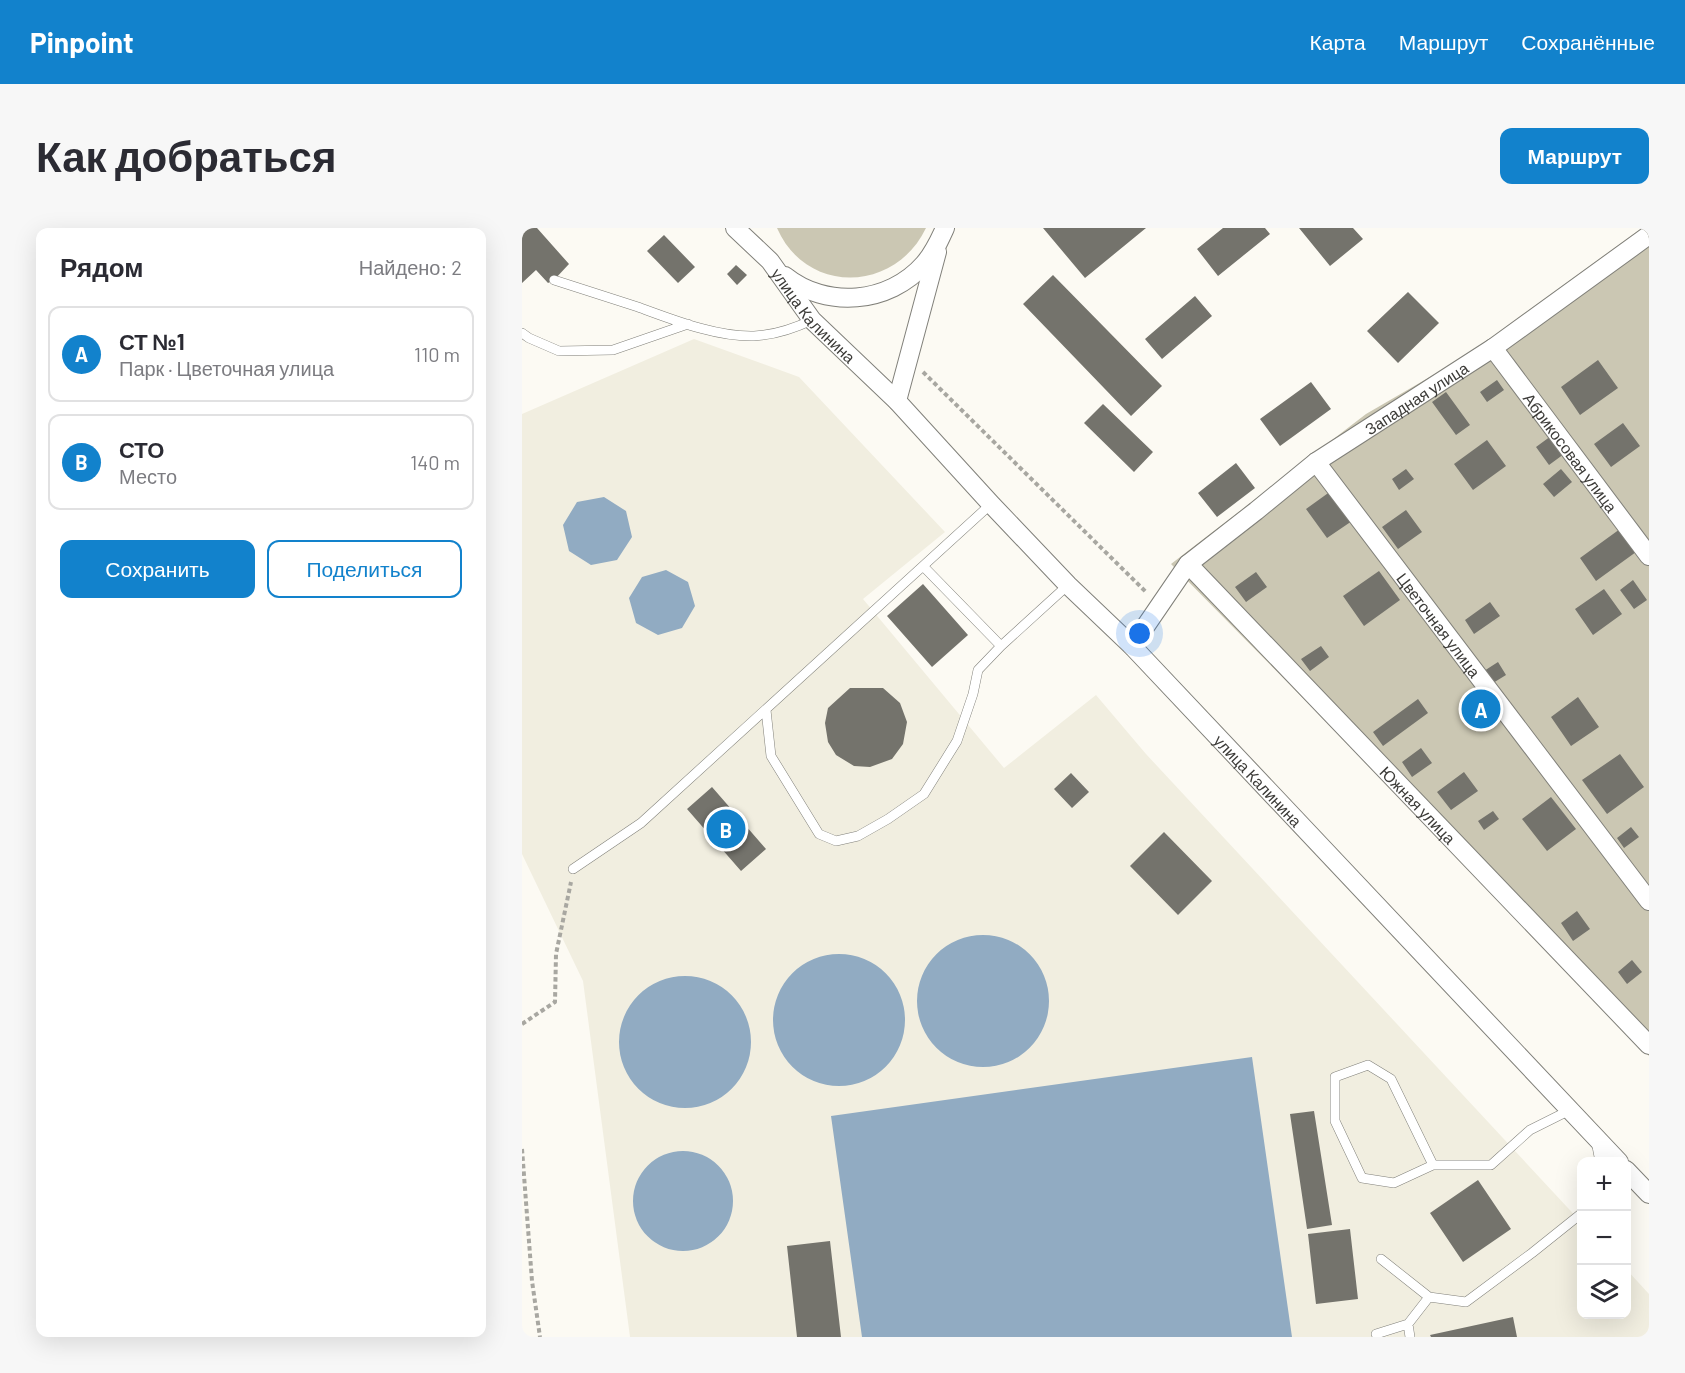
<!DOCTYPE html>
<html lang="ru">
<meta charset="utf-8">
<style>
body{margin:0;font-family:Barlow,sans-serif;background:#f7f7f7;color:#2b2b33}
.controls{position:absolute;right:18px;bottom:18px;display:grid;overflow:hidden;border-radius:12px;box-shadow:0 6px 24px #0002}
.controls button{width:54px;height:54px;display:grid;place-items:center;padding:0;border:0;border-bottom:2px solid #e1e1e2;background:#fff;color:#2b2b33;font:30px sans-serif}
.you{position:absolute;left:618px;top:406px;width:21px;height:21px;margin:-15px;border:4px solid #fff;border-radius:50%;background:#1a73e8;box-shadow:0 0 0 9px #1a73e833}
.badge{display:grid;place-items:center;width:39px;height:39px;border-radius:50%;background:#1282cc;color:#fff;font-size:20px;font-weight:700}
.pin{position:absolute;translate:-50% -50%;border:3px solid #fff;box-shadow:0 2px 6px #0006}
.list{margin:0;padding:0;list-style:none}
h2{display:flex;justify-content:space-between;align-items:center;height:78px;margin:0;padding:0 24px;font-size:26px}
h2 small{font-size:20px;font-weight:400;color:#7c7c81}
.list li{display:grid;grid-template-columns:39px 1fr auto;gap:18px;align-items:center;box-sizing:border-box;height:96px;margin:0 12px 12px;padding:0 12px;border:2px solid #e1e1e2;border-radius:12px}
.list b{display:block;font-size:22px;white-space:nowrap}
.list p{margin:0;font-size:20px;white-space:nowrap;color:#7c7c81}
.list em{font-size:20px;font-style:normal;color:#7c7c81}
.actions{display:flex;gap:12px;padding:18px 24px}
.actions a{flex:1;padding:14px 0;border:2px solid #1282cc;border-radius:12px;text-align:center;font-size:21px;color:#1282cc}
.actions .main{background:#1282cc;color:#fff}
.icon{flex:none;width:33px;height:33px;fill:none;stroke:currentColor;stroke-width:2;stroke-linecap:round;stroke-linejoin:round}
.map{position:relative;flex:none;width:1127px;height:1109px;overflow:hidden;border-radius:12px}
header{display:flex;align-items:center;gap:36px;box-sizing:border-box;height:84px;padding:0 30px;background:#1282cc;color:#fff}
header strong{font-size:28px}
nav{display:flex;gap:33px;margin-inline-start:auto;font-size:21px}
.intro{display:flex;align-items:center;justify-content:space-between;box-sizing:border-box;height:144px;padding:0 36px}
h1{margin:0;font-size:42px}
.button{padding:15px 27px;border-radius:12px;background:#1282cc;color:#fff;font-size:21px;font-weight:700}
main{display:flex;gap:36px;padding:0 36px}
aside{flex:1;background:#fff;border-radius:12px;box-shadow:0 6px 24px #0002}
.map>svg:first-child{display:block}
</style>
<header>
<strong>Pinpoint</strong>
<nav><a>Карта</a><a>Маршрут</a><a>Сохранённые</a></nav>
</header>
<div class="intro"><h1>Как добраться</h1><a class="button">Маршрут</a></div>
<main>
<aside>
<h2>Рядом<small>Найдено: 2</small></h2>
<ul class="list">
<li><span class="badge">A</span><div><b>СТ №1</b><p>Парк · Цветочная улица</p></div><em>110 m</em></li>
<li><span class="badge">B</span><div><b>СТО</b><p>Место</p></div><em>140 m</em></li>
</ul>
<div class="actions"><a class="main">Сохранить</a><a>Поделиться</a></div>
</aside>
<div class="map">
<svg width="1127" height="1109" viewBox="0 0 1127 1109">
<rect width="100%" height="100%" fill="#fcfaf3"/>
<path fill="#f1eee0" d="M172,111L277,149L423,304L341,371L482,540L574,467L624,526L1059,994L1060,1086H1104L1105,1042L1127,1066V1109H108L61,753L0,626V186Z"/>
<path fill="#cbc7b3" d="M255,0H404C373,65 284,67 255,0Z
M1120,0H1127V828L935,626L649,336L844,186L944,128Z"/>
<path fill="#91abc2" d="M82,269L104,283L110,309L95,332L69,337L47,323L41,297L55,274Z
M144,342L166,354L173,378L160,400L136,407L114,395L107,370L120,349Z
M395 773a66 66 0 1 1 132 0a66 66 0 1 1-132 0Z
M251 792a66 66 0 1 1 132 0a66 66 0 1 1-132 0Z
M97 814a66 66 0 1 1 132 0a66 66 0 1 1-132 0Z
M730,829L770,1109H340L309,888Z
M111 973a50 50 0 1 1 100 0a50 50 0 1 1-100 0Z"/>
<path fill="#74736c" d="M0,0H15L47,36L32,52L26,55L14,42L0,55Z
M521,0H624L563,50Z
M701,0H743L748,6L696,48L675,21Z
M777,0H831L841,11L808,38Z
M142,7L173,39L156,55L125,23Z
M214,37L225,47L215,57L205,46Z
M531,47L640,158L609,188L501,76Z
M886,64L917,95L876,135L845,103Z
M673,68L690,88L640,131L623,111Z
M1076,132L1096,160L1058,187L1039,159Z
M975,152L982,162L965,174L958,164Z
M789,154L809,181L758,218L738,191Z
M924,164L948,197L934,207L910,174Z
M581,176L631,224L612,244L562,195Z
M1101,195L1118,218L1089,239L1072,216Z
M1029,208L1042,226L1027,237L1014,219Z
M965,212L984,238L951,262L932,236Z
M714,235L733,260L695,289L676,265Z
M884,241L892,251L877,262L870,251Z
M1039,241L1050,254L1032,269L1021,256Z
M809,263L830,293L805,310L784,281Z
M884,282L900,304L876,321L860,299Z
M1098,301L1114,324L1074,353L1058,330Z
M857,343L878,372L842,398L821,368Z
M734,344L745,359L724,374L713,359Z
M1111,352L1125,372L1112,381L1098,362Z
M401,356L446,407L410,439L365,388Z
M1082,361L1100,386L1071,407L1053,381Z
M968,374L978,388L952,406L943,392Z
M799,418L807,429L788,443L779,431Z
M976,434L984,447L971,455L962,443Z
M328,460H361L378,475L385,494L381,516L370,531L348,539L332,538L314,527L306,514L303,495L306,480Z
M1056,469L1077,499L1049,518L1029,489Z
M896,471L906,485L861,518L851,504Z
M899,520L910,535L890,549L880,534Z
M1098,526L1122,559L1085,586L1060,552Z
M942,544L956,563L929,582L915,564Z
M549,545L567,564L550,580L532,561Z
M190,559L244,621L219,643L165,581Z
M1029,569L1054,601L1025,623L1000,591Z
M971,583L977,591L962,602L956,593Z
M1109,599L1117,609L1102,620L1095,610Z
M642,604L690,653L656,687L608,638Z
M1055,683L1068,701L1051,713L1039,695Z
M1110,732L1120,744L1105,756L1096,744Z
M792,883L810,997L785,1001L768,886Z
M956,952L989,1001L941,1034L908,985Z
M828,1001L836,1071L794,1076L786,1006Z
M308,1013L319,1109H275L265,1018Z
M991,1089L995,1109H909L908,1107Z"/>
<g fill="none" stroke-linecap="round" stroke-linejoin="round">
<defs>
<path id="lane" d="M32,52C60,61 88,70 116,79C152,92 194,109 232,108C253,107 271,101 290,92
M0,105L7,110L37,123L91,122L166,96
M401,338L479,418L546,357
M244,482L249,528L297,606L314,613L336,608L366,591L402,566L435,513L451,466L456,442L479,418
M51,641L119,595L469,276
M1074,913L1078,934
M911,937L872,955L840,950L813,893V849L846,837L869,851L911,937H969L1008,902L1048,882
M859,1031L907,1069L944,1074L1010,1025L1060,985
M886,1096L888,1109
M854,1106L886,1096L907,1069"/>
<g id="street">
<path id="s1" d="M213,0L248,33L290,92L375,173L469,276L546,357L610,418L1097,934"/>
<path d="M263,48C304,81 367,76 402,36C412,25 417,13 423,0"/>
<path id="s2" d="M971,120L1127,328"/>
<path d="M375,173L415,24"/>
<path id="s3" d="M794,234L1127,673"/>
<path id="s4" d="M666,336L1127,817"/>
<path id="s5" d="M610,418L666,336L734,283L794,234L971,120L1127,7"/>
<path d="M1104,942L1127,966"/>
</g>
</defs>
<use href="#lane" stroke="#81807a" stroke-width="10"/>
<use href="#street" stroke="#81807a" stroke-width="20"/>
<path stroke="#a8a7a1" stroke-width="4" stroke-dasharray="4.5 3" stroke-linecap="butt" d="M401,144L624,364
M0,796L33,774L34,726L49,654
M0,921L10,1053L18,1109"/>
<use href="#lane" stroke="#fff" stroke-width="9"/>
<use href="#street" stroke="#fff" stroke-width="18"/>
</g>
<g text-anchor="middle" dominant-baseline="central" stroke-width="6" stroke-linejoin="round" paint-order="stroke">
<g font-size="16" fill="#3c3b38" stroke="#fcfaf3">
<text stroke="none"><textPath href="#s1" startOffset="118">улица Калинина</textPath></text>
<text stroke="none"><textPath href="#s5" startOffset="382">Западная улица</textPath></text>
<text stroke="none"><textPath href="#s2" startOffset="130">Абрикосовая улица</textPath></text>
<text stroke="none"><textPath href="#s3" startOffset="204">Цветочная улица</textPath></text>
<text stroke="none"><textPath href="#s1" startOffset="762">улица Калинина</textPath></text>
<text stroke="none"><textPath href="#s4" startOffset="333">Южная улица</textPath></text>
</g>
</g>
</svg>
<div class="controls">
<button>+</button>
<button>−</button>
<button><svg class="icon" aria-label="layers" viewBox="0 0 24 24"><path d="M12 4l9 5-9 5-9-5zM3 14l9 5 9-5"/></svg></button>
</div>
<div class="you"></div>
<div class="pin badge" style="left:959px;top:481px">A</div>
<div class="pin badge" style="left:204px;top:601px">B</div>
</div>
</main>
